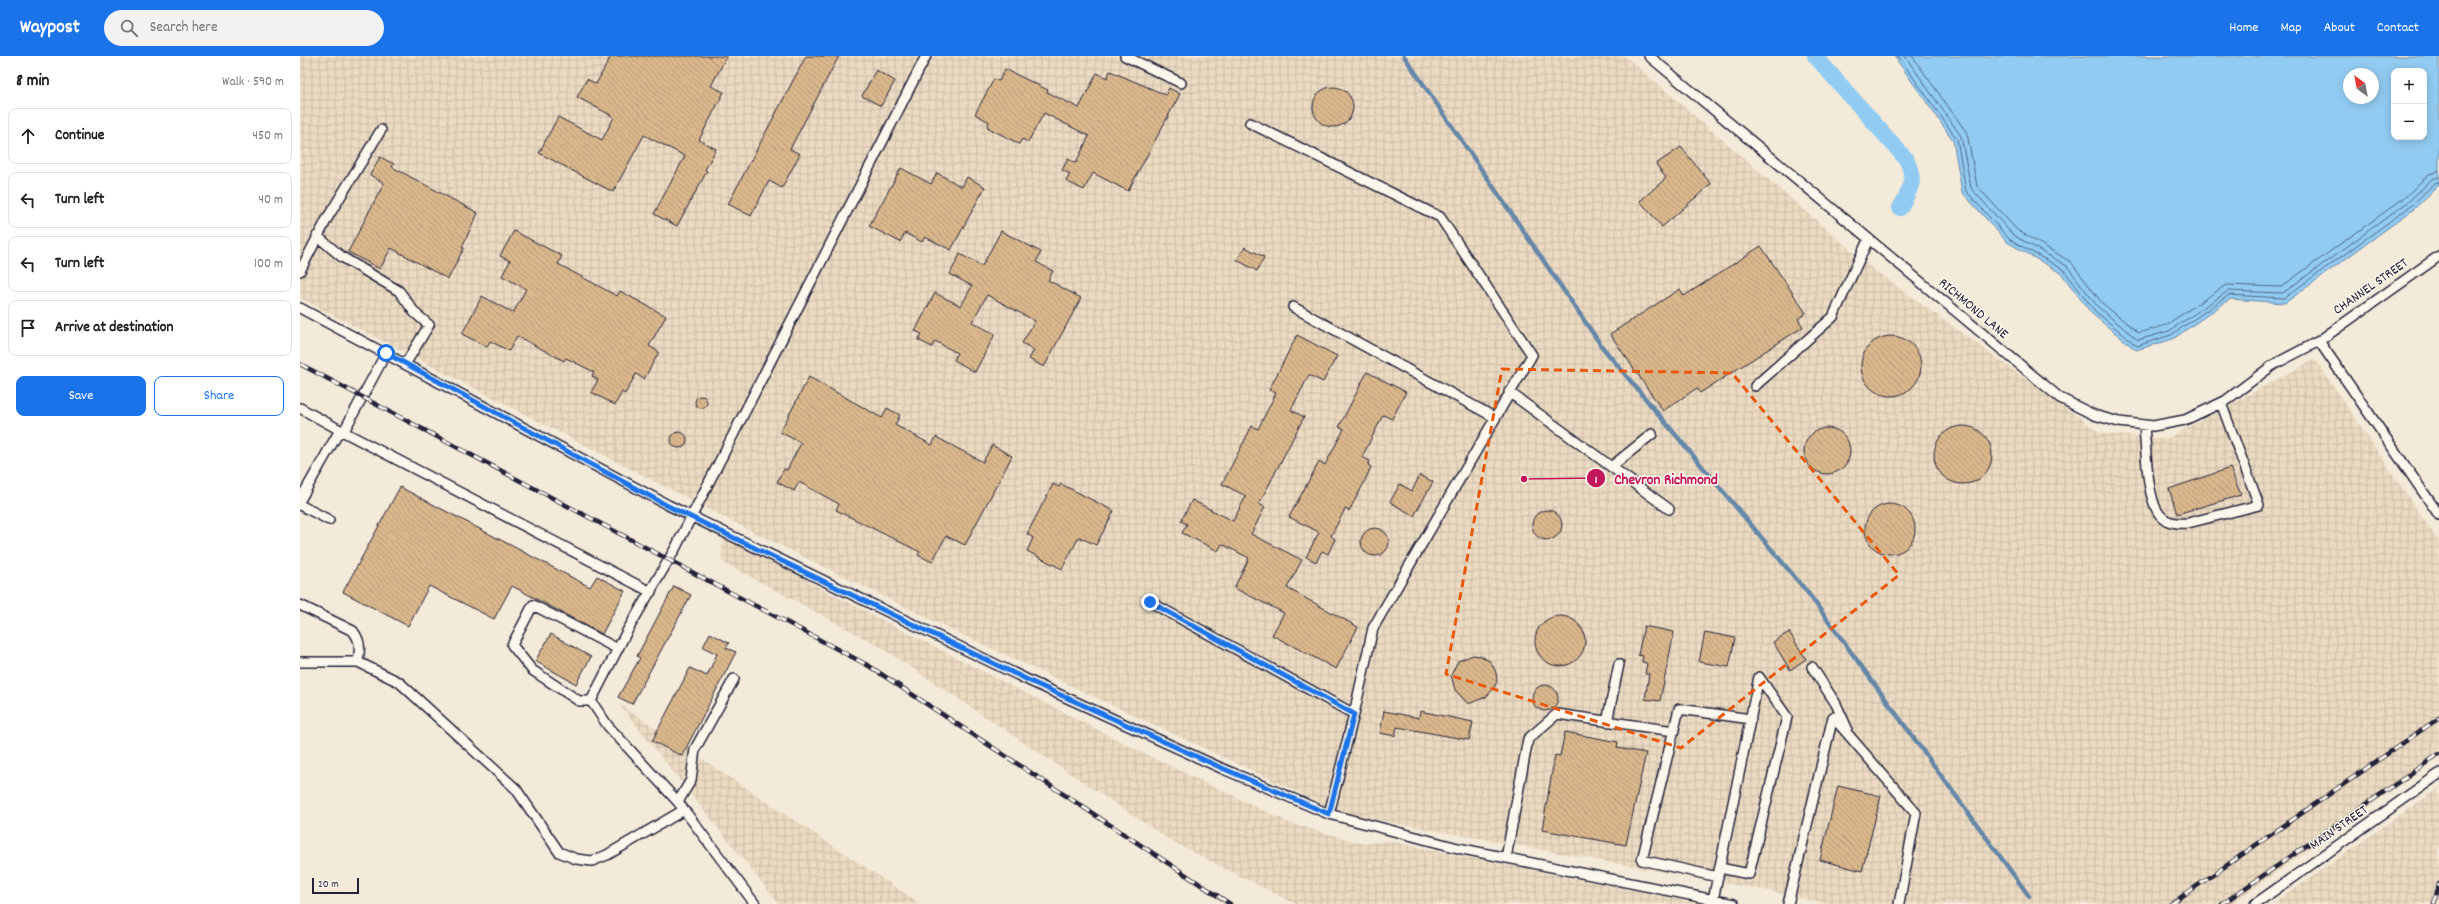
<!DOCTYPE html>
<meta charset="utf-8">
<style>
body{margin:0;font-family:Dekko,sans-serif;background:#f2f2f2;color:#202124}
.controls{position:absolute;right:12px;top:12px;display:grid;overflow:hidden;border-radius:8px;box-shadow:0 2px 10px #0003}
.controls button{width:36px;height:36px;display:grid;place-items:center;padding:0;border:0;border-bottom:1px solid #e0e0e0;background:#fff;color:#202124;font:20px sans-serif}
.compass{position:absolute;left:2043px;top:12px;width:36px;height:36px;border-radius:50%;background:#fff;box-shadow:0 2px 10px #0003;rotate:328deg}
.scale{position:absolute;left:12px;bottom:10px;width:47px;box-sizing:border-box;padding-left:4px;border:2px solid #22223b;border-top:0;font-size:11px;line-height:14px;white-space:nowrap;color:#22223b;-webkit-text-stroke:3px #fbf7ec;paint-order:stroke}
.stop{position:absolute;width:12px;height:12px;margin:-9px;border:3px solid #1a73e8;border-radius:50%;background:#fff}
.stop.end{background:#1a73e8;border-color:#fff;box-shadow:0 1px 4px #0008}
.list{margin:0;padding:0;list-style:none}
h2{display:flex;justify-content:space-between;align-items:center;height:52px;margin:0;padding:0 16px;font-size:17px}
h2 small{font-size:13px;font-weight:400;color:#757577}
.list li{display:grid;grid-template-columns:26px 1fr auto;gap:12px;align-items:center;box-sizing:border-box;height:56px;margin:0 8px 8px;padding:0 8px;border:1px solid #e0e0e0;border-radius:8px}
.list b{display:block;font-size:15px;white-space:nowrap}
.list em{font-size:13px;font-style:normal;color:#757577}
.actions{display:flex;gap:8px;padding:12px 16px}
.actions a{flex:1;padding:9px 0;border:1px solid #1a73e8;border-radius:8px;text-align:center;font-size:14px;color:#1a73e8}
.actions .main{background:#1a73e8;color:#fff}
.icon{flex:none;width:22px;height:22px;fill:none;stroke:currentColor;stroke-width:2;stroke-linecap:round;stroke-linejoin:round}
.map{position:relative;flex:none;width:2139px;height:848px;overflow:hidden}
header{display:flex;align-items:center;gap:24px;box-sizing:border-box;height:56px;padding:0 20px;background:#1a73e8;color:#fff}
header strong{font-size:19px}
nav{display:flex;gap:22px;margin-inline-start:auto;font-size:14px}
.search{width:280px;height:36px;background:#f2f2f2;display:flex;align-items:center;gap:10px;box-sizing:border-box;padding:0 14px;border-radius:22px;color:#757577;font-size:15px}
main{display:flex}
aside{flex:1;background:#fff}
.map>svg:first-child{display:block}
</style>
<header>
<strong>Waypost</strong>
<div class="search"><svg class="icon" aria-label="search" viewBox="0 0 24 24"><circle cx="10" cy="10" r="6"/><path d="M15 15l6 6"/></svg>Search here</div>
<nav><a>Home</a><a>Map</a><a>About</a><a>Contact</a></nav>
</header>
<main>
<aside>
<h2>8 min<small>Walk · 590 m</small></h2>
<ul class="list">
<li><svg class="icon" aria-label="ahead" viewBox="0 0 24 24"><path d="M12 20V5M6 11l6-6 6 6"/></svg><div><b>Continue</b></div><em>450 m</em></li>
<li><svg class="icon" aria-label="left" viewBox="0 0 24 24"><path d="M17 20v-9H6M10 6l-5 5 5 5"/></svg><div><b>Turn left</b></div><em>40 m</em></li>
<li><svg class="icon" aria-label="left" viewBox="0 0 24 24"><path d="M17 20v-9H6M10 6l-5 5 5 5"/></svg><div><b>Turn left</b></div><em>100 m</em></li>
<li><svg class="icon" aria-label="arrive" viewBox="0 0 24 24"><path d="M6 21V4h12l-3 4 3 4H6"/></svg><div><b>Arrive at destination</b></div></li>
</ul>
<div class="actions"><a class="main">Save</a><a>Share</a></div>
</aside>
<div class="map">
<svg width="2139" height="848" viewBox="0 0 2139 848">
<defs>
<pattern id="industrial-grid" width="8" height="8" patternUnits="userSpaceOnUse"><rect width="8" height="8" fill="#ecdbc2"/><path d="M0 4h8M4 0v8" fill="none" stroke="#cabca8"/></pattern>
<pattern id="building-back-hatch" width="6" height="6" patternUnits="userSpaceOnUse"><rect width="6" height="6" fill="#dab78c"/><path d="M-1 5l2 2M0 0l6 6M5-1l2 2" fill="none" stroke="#bb9d7a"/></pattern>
</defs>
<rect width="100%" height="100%" fill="#f4ead9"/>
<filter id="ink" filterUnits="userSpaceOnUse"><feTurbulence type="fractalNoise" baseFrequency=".025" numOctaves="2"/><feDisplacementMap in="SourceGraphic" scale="8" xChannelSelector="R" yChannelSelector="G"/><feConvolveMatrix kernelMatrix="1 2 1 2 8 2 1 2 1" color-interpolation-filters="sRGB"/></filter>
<g filter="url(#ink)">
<path fill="url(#industrial-grid)" d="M0,0H1325L1573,213L1802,378L1866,383L2015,303L2139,486V701L1931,848H1527L1470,835L1044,758L648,572L429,464L0,242Z
M436,480L516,530L847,699L990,767L1064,788L1088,785L1401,848H995L873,786L579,590L421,505L423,483Z
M319,648L621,848H479Z
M2139,732V848H1972Z"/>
<path fill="#92cbf1" stroke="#6587a8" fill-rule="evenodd" d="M1594,0H2139V129L2114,153L1985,247L1930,243L1873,283L1836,294L1791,257L1761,217L1707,186L1662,136L1653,84ZM2094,15H2124V81H2094ZM2049,18H2073V42H2049Z"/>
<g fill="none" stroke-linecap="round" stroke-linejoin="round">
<path stroke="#4f6684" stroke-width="1" d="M1598,0L1657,83L1666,135L1709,183L1764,214L1794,254L1837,290L1871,279L1929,239L1984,242L2111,150L2135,127L2139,126
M1605,0L1661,80L1671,132L1713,179L1767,210L1798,251L1838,284L1869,275L1928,235L1983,237L2108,146L2132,123L2139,121
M1612,0L1667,77L1677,130L1717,174L1771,206L1802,247L1839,277L1866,269L1926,229L1981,231L2104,142L2129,118L2139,115"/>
<path stroke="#6587a8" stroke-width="4.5" d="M1104,0L1303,292L1508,537L1729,840"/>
<path stroke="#92cbf1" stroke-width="16" d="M1515,0L1606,103C1617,126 1611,131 1600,152"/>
</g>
<path fill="url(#building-back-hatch)" stroke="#22223b" d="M311,0H427L411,30L424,36L399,84L416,93L405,114L407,115L377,170L354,158L385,100L344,79L313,136L239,97L258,61L302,84L314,61L277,41L287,23L296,28Z
M506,0H539L490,93L500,98L482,132L469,125L451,160L428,148Z
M705,13L748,34L747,36L779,52L797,17L807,22L810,15L866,39L869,32L880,38L828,135L793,117L784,134L766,125L770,118L762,114L768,103L776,107L789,80L744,57L728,86L722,83L719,88L687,71L689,66L675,58L694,23L699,25Z
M576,14L595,25L581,50L562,40Z
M1013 51a20 20 0 1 1 40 0a20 20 0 1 1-40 0Z
M1381,91L1411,128L1362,171L1340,145L1366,122L1356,108Z
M80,101L94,108L92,111L178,157L162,191L164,192L148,223L91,192L80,213L48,196L84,127L70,119Z
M601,112L631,128L637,117L662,131L667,121L685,131L651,194L625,181L622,186L605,177L600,186L569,170Z
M214,175L262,200L258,208L317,240L320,235L366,260L349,290L359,296L344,323L336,318L325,338L322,336L315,349L291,336L298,324L292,320L294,316L266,302L264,305L217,280L209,295L190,285L187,291L162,278L182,240L213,257L226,233L202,220L210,205L200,200Z
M701,175L741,196L736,206L753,215L748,224L781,242L744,311L729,303L734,294L722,287L735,265L687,239L672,266L695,278L675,316L654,304L657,297L635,285L632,291L618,284L622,278L615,275L635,237L661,250L672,230L650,218L660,198L682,210Z
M1461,190L1506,257L1498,263L1503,271L1400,337L1397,332L1363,355L1310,278L1380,233L1384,240Z
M945,191L964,201L957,215L937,204Z
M997,279L1037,300L1023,326L1009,319L991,354L1004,361L959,448L965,451L951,478L1002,504L987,532L1058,571L1036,613L972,579L984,557L934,532L949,502L922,488L918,495L882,477L887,468L881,465L892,444L933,465L946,440L922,428L952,370L958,373L976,337L969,334Z
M1561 310a30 30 0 1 1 60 0a30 30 0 1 1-60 0Z
M1067,316L1106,336L1092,363L1083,359L1062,401L1070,405L1068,409L1071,411L1063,429L1049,455L1045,453L1031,480L1035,483L1028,498L1022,495L1016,506L1006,501L1019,476L989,461L1019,406L1025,409L1044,373L1039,371Z
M509,321L582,362L587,352L600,359L595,369L632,389L636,381L683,406L692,389L712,400L665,489L646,480L632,506L618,499L620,496L536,454L539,448L499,426L494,435L477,426L484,413L487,414L501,387L480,376Z
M395 346a6 6 0 1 1 12 0a6 6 0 1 1-12 0Z
M1634 399a29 29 0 1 1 58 0a29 29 0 1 1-58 0Z
M1504 395a23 23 0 1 1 46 0a23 23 0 1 1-46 0Z
M371 384a8 8 0 1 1 16 0a8 8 0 1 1-16 0Z
M1930,412L1941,439L1877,458L1869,433Z
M1120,419L1133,426L1114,460L1090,446L1100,428L1112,435Z
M753,428L759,431L761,428L814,455L796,489L779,481L762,513L727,495L733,482L727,478Z
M100,431L290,531L297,520L325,535L302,578L212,530L194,563L129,530L108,570L43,536Z
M1565 473a25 25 0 1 1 50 0a25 25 0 1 1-50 0Z
M1232 469a15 15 0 1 1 30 0a15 15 0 1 1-30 0Z
M1061 486a14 14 0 1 1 28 0a14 14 0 1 1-28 0Z
M374,530L391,539L332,648L318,641L340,602L337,600Z
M1235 585a25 25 0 1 1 50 0a25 25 0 1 1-50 0Z
M1344,570L1374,576L1360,645L1345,643L1349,618H1345L1347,607L1342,606L1343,600L1338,599Z
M1405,576L1435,582L1429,611L1399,606Z
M1489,576L1506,603L1490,614L1473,586Z
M410,577L429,587L426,592L436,596L382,700L352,685L390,612L407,620L417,598L403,591Z
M251,578L291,601L276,628L235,605Z
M1173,599L1181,600L1191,606L1196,617L1197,625L1194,632L1186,641L1168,648L1155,634L1151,619L1158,605Z
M1232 642a13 13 0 1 1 26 0a13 13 0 1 1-26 0Z
M1084,655L1119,662L1120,655L1173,666L1169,684L1097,671L1095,680L1080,677Z
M1265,676L1318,686L1317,692L1346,697L1326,789L1242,774L1255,699L1260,700Z
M1538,730L1581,740L1562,815L1520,804Z"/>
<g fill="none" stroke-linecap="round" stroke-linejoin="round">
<defs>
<path id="service" d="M825,0L881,27
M1349,0L1760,342L1794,359L1819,366L1853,370L1885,364L1925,345L1973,309L2019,285L2139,200
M950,67L1140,161L1232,299L1073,572L1054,658
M17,180L42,201L99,235L115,257L129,269L106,307
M0,215L28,161L81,74
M993,251L1194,361
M0,252L368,449L732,626L921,712L1029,758L1158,792L1434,848
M2019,285L2139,459
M1455,330L1533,261L1568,184
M1209,336L1369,453
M0,352L40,374
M1844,369C1846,390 1846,447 1862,461C1868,467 1880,468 1888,467L1959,449L1921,347
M44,375L86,297
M1311,411L1352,378
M0,444L40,374L351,536
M0,449L29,464
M850,546L1054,658L1029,758
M0,549L53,575C61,585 60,593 58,606
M0,606H58L99,626L216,733L259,796L276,803L292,805L307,799L384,754
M1512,611L1536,648L1547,672
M291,645H279L232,614L212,589L233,549L318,593
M1307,666L1319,608
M378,746L391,724L395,693L434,623
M1206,802L1228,683L1257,658L1374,675
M1418,821L1342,804L1379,653L1451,663
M1413,844L1459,621L1487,661L1449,818L1420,812
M455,848L378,746L308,670L291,645L326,577L375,493L626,0
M1488,848L1533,661L1616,757L1599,848
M1955,848L2139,718"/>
</defs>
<use href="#service" stroke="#22223b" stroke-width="12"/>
<use href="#service" stroke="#fbf7ec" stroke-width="9"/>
<defs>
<path id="rail" d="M0,308L569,610L930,848
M1871,848L2139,662
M1922,848L2139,698
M2134,848L2139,828"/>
</defs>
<use href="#rail" stroke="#22223b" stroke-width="4.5"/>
<use href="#rail" stroke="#fbf7ec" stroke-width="3" stroke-dasharray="9" stroke-linecap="butt"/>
</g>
</g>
<g fill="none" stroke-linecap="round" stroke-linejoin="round" filter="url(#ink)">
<path stroke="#1a73e8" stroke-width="5" d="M86,297L368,450L732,626L922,712L1029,758L1054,658L850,546"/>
</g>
<path fill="none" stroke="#e8590c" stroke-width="3" stroke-dasharray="8 5" stroke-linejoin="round" d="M1202,313L1432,317L1599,519L1381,692L1146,618Z"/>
<g text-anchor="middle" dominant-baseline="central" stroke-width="3" stroke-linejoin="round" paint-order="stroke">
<g font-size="14" fill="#22223b" stroke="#fbf7ec">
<text transform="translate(2071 231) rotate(-35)">CHANNEL STREET</text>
<text transform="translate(1673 253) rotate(40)">RICHMOND LANE</text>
<text transform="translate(2039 772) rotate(-35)">MAIN STREET</text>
</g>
</g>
<path fill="none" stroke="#c2185b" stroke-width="1.5" d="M1224 423L1296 422"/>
<g fill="#c2185b" stroke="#fbf7ec" stroke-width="1.5">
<circle cx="1224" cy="423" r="4"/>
<circle cx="1296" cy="422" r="10"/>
</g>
<g font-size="12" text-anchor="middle" font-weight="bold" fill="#fff">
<text x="1296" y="427">1</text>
</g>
<g font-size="15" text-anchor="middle" font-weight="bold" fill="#c2185b" stroke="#fbf7ec" stroke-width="3" stroke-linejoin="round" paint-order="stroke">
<text x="1366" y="428">Chevron Richmond</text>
</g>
</svg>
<div class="controls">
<button>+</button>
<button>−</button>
</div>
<svg class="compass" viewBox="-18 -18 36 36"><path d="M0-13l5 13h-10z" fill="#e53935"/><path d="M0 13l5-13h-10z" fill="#757577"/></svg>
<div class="scale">20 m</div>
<div class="stop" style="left:86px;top:297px"></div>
<div class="stop end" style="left:850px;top:546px"></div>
</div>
</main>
